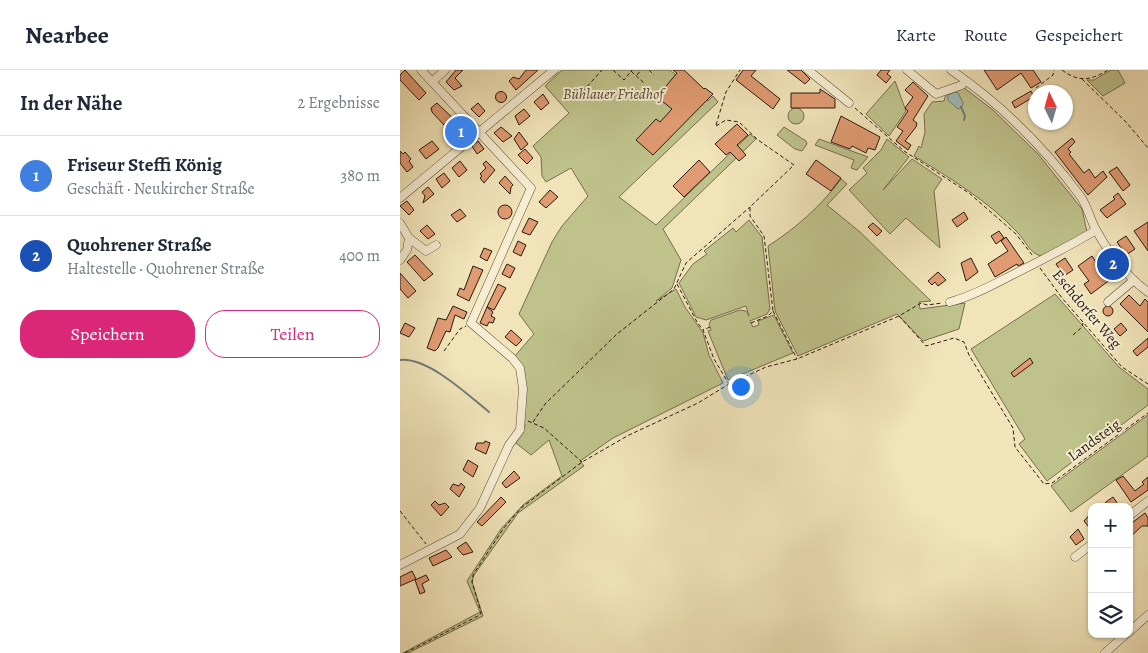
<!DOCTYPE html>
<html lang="de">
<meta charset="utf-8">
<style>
body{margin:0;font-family:Alegreya,serif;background:#f2f2f3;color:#1f2937}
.controls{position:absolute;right:15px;bottom:15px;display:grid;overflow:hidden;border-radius:10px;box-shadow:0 1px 4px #0004}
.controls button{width:45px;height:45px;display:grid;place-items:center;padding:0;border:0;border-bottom:1px solid #e0e1e3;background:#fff;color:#1f2937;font:25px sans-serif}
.compass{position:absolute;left:628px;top:15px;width:45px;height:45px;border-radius:50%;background:#fff;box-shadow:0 1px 4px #0004;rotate:355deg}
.you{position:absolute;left:340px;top:316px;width:18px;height:18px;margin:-12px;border:4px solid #fff;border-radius:50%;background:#1a73e8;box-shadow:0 0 0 8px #1a73e833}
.badge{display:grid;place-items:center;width:32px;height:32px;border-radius:50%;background:#db2777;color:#fff;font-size:16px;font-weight:700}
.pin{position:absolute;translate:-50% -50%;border:2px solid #fff;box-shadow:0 1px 5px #0006}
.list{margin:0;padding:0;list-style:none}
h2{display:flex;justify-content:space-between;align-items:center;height:65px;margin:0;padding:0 20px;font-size:21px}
h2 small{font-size:16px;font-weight:400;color:#747a83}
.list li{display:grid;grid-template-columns:32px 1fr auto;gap:15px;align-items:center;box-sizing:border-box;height:80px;padding:0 20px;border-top:1px solid #e0e1e3}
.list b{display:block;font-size:19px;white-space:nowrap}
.list p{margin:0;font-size:16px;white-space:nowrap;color:#747a83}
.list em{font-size:16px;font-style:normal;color:#747a83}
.actions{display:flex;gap:10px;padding:15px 20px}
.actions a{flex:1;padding:11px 0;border:1px solid #db2777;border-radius:20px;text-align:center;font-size:18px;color:#db2777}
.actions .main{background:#db2777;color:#fff}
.icon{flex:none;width:28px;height:28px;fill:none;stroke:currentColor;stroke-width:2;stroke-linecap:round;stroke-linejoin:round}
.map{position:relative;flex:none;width:748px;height:583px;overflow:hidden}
header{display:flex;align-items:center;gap:30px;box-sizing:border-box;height:70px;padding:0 25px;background:#fff;border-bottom:1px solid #e0e1e3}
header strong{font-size:24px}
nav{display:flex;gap:28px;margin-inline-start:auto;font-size:18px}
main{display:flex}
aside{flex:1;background:#fff}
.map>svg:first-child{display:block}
</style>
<header>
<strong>Nearbee</strong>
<nav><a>Karte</a><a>Route</a><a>Gespeichert</a></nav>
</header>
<main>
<aside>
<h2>In der Nähe<small>2 Ergebnisse</small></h2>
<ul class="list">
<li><span class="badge" style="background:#3f7fe0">1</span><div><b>Friseur Steffi König</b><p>Geschäft · Neukircher Straße</p></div><em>380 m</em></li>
<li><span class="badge" style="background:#1a4fb4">2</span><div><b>Quohrener Straße</b><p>Haltestelle · Quohrener Straße</p></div><em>400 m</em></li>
</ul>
<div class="actions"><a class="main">Speichern</a><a>Teilen</a></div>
</aside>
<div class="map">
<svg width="748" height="583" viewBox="0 0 748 583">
<rect width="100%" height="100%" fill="#f1e4b9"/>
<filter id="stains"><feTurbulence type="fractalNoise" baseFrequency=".004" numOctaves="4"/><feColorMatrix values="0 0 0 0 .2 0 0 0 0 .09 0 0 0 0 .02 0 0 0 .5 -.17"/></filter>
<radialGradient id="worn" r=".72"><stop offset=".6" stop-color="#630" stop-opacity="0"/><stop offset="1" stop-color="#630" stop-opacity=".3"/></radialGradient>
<path fill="#bfc28b" stroke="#746e4e" d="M162,0H270L308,31L313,26L318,32L219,127L256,155L350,64L356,69L263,159L281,190L272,218L256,231L276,219L285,237L303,263L309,285L323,313L213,368L180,391L184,396L118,443L74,505L72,512L83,546L8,583H3L80,542L67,511L101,459L123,435L162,406L149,370L131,385L116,373L125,356L123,344L126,319L114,287L134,264L119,244L152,172L162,156L188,126L171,98L146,112L142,106L141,87L133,76L169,43L145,16Z
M711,0H718L725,13L703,26L687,10H694Z
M495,11L506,41L489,66L466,44Z
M563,17L593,40L638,84L682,139L687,162L641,186C629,183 626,171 617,162C588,131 550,108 514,86L519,76L521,78L525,62L524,44L532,32L544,31L546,24Z
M388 46a8 8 0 1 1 16 0a8 8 0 1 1-16 0Z
M384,57L406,71L407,74L402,81L395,79L377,65Z
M419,69L468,87L457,100L451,98L454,90L415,75Z
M487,69L509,87L483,120L512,89L542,109L534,121L540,178L506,148L490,164L449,120L467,103L463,98L481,80Z
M441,109L447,114L427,135L460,162L531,231L519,232L520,239L565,233L559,259L523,271L497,244L398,286L375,241L368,176C395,159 422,135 441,109Z
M349,150L362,167L370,239L367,244L350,251L353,257L359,255L358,251L374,245L393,283L328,310L308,261L311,260L309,254L311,250L340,240L346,241L349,246L346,236L306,250L296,247L279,213L293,194L307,184L304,181L333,158L336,162Z
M655,224L719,297L748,319V335L647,411L619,374L625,369L571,279Z
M748,345V386L671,442L651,416Z"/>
<path fill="#9fbcba" stroke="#707b76" d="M555,22L558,23L563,33L562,37L558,39L548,30V25Z"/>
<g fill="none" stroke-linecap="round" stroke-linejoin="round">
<path stroke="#707b76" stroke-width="2" d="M561,37L565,46L564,50
M0,290C28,287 68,325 89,342"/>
</g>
<path fill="#e09b72" stroke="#291910" d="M5,0L26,23L19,30L0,10V5Z
M56,0H63L55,8L62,16L54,20L46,12Z
M126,0H138L116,20L109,11L113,7L119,9Z
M273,0H284L304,19L305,18L313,24L253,85L236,70L256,49L260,52L272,39L257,27L277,3Z
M343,0H356L351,6L380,29L373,39L336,10Z
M387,0H401L410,9L405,14Z
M481,0H490L487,4L491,7L486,13L477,5Z
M584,0H633L641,12L631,18L621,3L597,20Z
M513,12L528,26L513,50L517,53L516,57L505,71L511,75L508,80L496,71L503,61L497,57L508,41L505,38L513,27L505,20Z
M420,19L435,29V38H391V23H420Z
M631,21L636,31L632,33L630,29L615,38L612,32Z
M95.5 27a5.5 5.5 0 1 1 11 0a5.5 5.5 0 1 1-11 0Z
M143,24L149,33L141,40L134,32Z
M37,33L62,57L63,61L56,68L32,42L31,38Z
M78,33L85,41L79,47L71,39Z
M124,39L130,46L119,55L115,46Z
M441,46L480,67L475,80L468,78L466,83L452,76L450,79L431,72Z
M337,54L348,65L337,75L346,85L339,91L330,82L326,85L315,74Z
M101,57L112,66L103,72L94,63Z
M119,62L128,74L121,80L114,69Z
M672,68L675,72L668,79L671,82L669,84L684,103L689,99L695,108L703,101L707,107L688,125L655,82Z
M32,71L39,79L26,89L19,80Z
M78,71L84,79L77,84L72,76Z
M125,79L133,88L127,94L118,85Z
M0,81L3,84L5,82L11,89L9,91L13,97L7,102L0,93Z
M299,90L310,102L284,127L273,116Z
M416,90L441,108L431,121L406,104Z
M60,91L67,100L59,107L52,98Z
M86,91L95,100L84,113L80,108L82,106L80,104L86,98L83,94Z
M717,97L730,115L723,121L709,102Z
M44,103L50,111L42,118L36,109Z
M105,106L113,115L111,117L110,124L99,113Z
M28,117L34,124L23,133L25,126L22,122Z
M150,120L158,127L146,138L139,132Z
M718,123L726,134L707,148L700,140L715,129L713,127Z
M7,131L14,140L9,145L0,136Z
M98 142a7 7 0 1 1 14 0a7 7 0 1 1-14 0Z
M60,139L66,146L57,152L51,145Z
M564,142L568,149L557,157L552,150Z
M129,148L138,152L130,165L122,162Z
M748,152V181L734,161Z
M473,153L482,161L477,166L468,157Z
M27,155L35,164L28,169L20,161Z
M599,161L604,168L596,174L591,166Z
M726,166L735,179L726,185L717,172Z
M606,167L624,193L618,196L617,194L595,207L588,194L608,181L601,171Z
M118,171L126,175L121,186L113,182Z
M84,178L92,181L87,191L80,187Z
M15,185L33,204L24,211L7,192Z
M692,186L702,201L709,196L715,206L691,224L684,214L689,211L678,196Z
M571,188L578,202L566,211L561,193Z
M665,188L673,200L664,206L656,194Z
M107,194L115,198L110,208L102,204Z
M73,196L83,200L69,231L57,225L60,218L64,220Z
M538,202L546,210L538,216L535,212L532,215L528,211Z
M0,203L16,221L8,228L0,219Z
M98,214L106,218L94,240L87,237Z
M729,225L740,236L745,229L748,232V262L720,234Z
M53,236L67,242L64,249L55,245L50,262L46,261L38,278L35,281L27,278L38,248L46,250Z
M703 241a5 5 0 1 1 10 0a5 5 0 1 1-10 0Z
M87,237L93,242L91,246L95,248L93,253L89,252L87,256L80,253Z
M5,253L15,258L9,267L0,263Z
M721,253L727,260L720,266L714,259Z
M111,260L122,270L116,276L105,267Z
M748,268V277L737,286L733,281Z
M630,288L633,293L614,307L611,303Z
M85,371L90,373L86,384L75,379L77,373H84Z
M68,390L78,396L73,407L63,400Z
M114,401L120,408L106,418L102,413Z
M723,406L735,421L744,414L742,412L748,407V420L731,432L716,410Z
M61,413L65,417L59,427L50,419L53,414L59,416Z
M101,427L106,432L82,456L77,452Z
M713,427L720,437H702L706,432Z
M35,431L39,435L45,433L49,437L41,446L31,435Z
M692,442V461L684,451Z
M745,443L748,448V456H742L729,468V455Z
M678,459L684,469L676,475L670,467Z
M66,472L73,482L63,485L57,478Z
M46,480L52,487L33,496L29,488Z
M12,501L16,509L0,516V507Z
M26,505L29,510L22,514L25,522L20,524L15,510Z"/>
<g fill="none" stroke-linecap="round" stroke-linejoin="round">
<defs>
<path id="minor" d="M408,0L449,33
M507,0L536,24L562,15L566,11
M551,0C601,34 644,77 681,127C687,136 690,148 695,158C707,181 727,207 748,222
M32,12L45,0
M0,128L154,0
M0,153L9,168L7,180L0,190
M9,168L26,181L36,175
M550,232C573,226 594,214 614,204C642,190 670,176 696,160
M708,232L734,210
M729,446L748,431
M675,487L692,474
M0,495L60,464L80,438L109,375L120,360L123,319L120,298L112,288L71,253L131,118L21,0
M729,562L748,545
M705,583L726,564"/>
</defs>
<use href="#minor" stroke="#5b4c3a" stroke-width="9"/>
<path stroke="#291910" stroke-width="1" stroke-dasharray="4 2.5" stroke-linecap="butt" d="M213,0L224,10L232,0
M249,0L254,5
M662,0C679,13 692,10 708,0
M231,1L245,14
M237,5L241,0
M682,9L726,52L748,78
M636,18L653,5L654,0
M174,31L202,0
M455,38L504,81L569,123L616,164L633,186
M316,55L326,22L340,0
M316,56L326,50L339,52L358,70L394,95L350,137V146L364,166L373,241L368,246L351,253
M640,198L662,228L722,297L748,314
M277,214L297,252L303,260
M373,241L397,289
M499,246L526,276L554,268L564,272L569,285L613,358L615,377L644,414L652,413L748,343
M310,257L303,260L314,289L329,314L366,297L397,289L499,246L521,233L527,235L542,233
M673,265L682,257L683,253
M44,281L60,259L66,256
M128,351L144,358L182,392
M133,352L145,334L217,264L274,219L286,193L350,137
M0,441L26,474
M5,583L80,545L81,542L72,512L73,505L103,459L121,438L182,392L229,365L298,333L329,314"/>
<use href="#minor" stroke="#f6edd2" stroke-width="8"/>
</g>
<g text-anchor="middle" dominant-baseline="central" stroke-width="4" stroke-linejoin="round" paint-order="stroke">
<g font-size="15" font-style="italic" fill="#564c35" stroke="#f6edd2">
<text x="213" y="24">Bühlauer Friedhof</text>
</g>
<g font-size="15" fill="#291910" stroke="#f6edd2">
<text transform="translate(687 239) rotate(50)">Eschdorfer Weg</text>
<text transform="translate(694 370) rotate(-36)">Landsteig</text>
</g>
</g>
<rect width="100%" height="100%" filter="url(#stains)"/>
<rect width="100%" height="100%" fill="url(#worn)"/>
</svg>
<div class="controls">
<button>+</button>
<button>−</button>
<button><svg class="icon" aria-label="layers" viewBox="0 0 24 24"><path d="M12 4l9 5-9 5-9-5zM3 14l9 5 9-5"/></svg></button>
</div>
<svg class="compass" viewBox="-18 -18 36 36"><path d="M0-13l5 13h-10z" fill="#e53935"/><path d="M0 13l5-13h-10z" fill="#747a83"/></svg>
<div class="you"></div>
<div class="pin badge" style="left:61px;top:62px;background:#3f7fe0">1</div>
<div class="pin badge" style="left:713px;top:194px;background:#1a4fb4">2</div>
</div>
</main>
